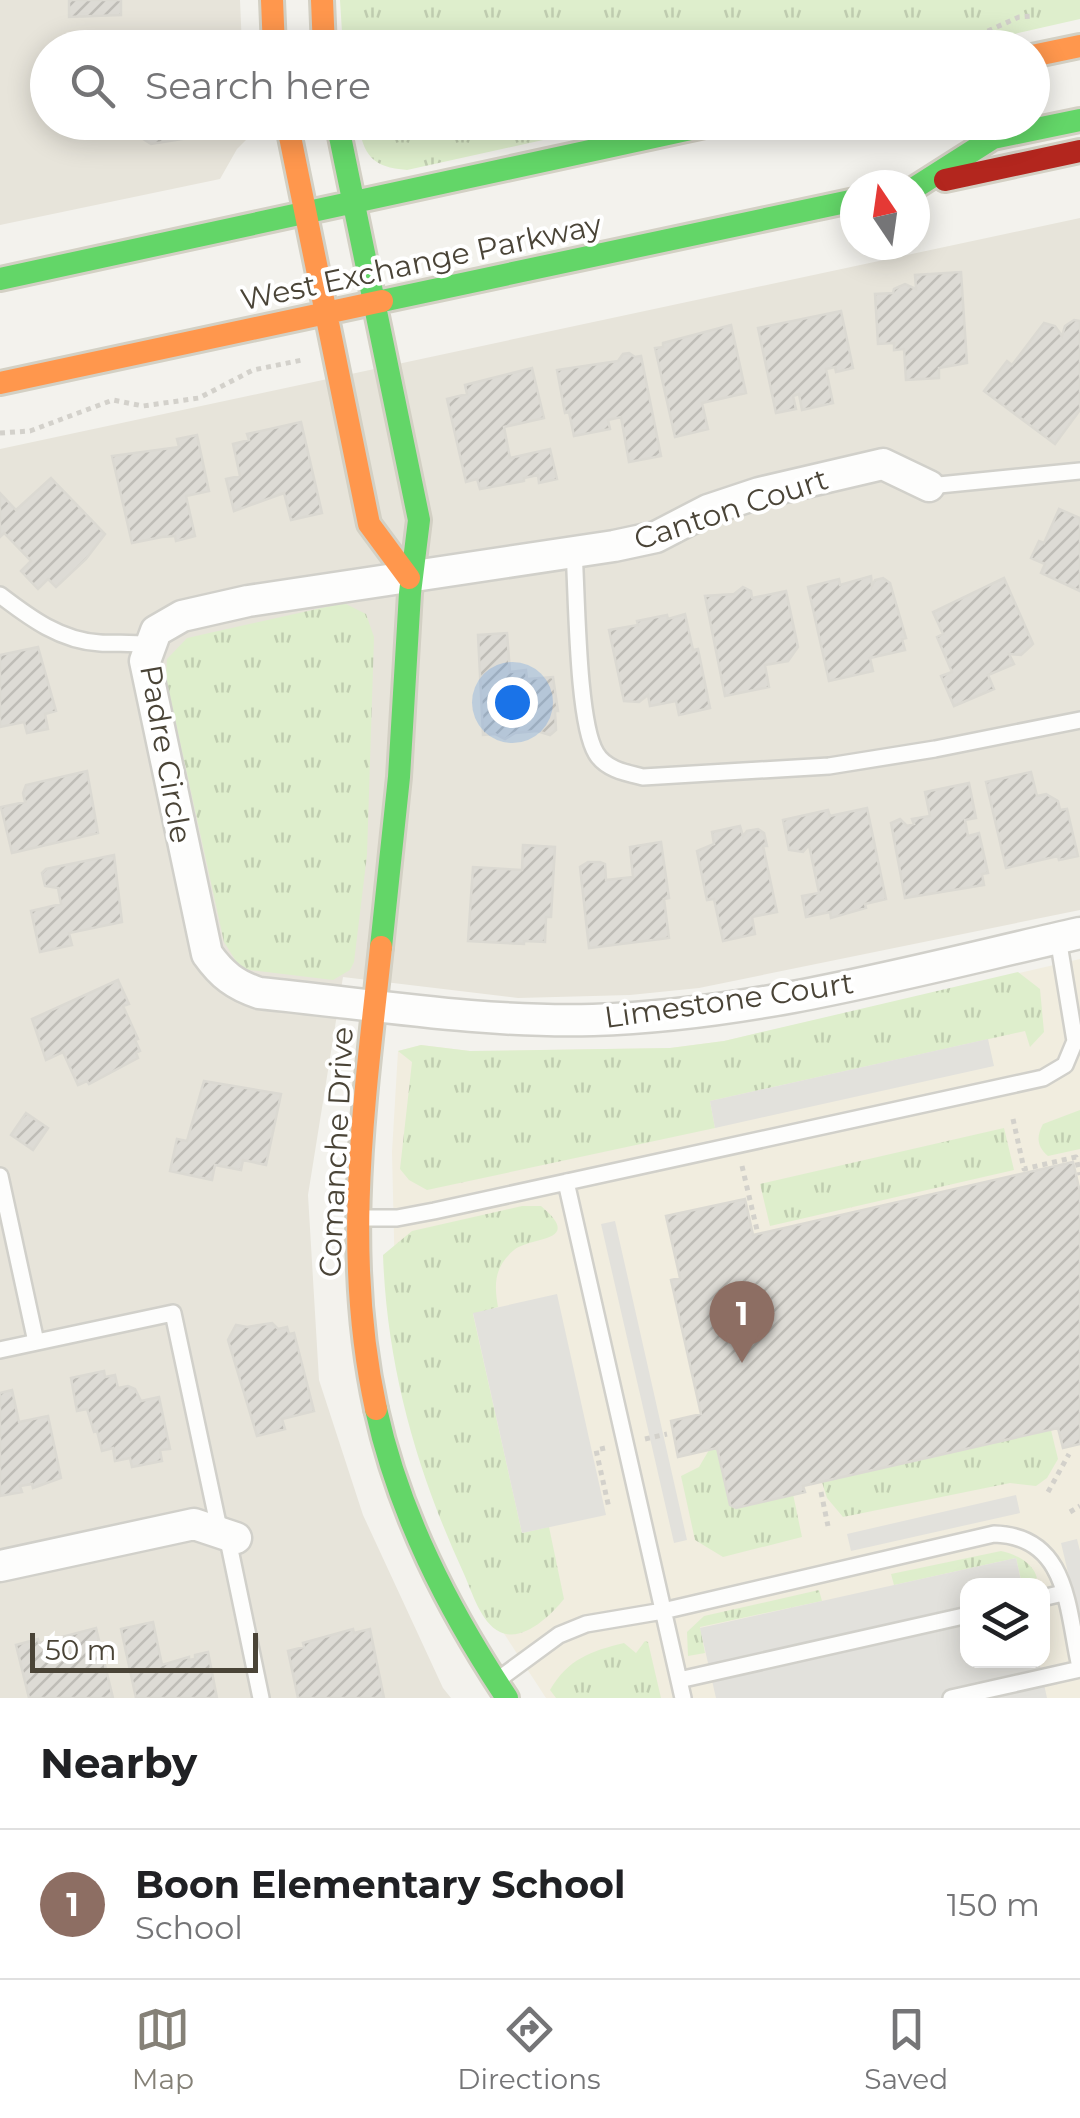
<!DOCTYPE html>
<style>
body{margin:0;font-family:Montserrat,sans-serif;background:#f6f6f6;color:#202124}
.controls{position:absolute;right:30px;bottom:30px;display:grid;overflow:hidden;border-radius:20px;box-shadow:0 5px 25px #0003}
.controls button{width:90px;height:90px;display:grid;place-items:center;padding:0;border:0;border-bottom:2px solid #e0e0e0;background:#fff;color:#202124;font:50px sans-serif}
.compass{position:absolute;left:840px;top:170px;width:90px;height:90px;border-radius:50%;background:#fff;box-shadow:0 5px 25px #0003;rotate:347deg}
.scale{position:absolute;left:30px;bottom:25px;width:228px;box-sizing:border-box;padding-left:10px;border:5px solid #4a4437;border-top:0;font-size:28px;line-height:35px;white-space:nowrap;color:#4a4437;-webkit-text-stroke:8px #fff;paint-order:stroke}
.you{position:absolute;left:512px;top:702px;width:35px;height:35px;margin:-25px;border:8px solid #fff;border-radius:50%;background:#1a73e8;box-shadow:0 0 0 15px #1a73e833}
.badge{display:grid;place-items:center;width:65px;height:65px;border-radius:50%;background:#858177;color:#fff;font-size:32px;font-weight:700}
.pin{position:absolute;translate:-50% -82px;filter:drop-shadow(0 2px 5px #0008)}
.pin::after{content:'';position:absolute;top:52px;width:35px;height:30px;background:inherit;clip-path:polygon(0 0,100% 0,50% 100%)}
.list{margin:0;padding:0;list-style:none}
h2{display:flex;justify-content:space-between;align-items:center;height:130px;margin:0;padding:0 40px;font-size:42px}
h2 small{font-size:32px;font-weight:400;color:#757577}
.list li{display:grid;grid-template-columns:65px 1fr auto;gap:30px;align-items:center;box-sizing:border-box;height:150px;padding:0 40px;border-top:2px solid #e0e0e0}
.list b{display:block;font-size:38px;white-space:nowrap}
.list p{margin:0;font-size:32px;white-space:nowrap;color:#757577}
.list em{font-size:32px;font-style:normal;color:#757577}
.icon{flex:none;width:55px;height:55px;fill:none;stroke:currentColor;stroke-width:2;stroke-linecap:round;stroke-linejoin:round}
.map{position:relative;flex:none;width:1080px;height:1698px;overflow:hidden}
.search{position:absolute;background:#fff;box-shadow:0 5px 25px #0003;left:30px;right:30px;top:30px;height:110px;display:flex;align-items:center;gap:25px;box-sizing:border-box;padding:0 35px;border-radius:55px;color:#757577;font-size:38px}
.sheet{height:280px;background:#fff}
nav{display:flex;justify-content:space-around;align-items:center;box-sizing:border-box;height:140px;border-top:2px solid #e0e0e0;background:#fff;font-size:28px;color:#757577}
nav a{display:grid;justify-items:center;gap:5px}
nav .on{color:#858177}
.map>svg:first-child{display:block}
</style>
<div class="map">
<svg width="1080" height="1698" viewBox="0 0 1080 1698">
<defs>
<pattern id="grass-tufts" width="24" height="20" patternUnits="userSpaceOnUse" patternTransform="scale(2.5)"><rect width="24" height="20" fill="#deeecc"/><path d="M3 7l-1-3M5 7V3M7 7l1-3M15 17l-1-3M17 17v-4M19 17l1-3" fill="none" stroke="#c0cdb0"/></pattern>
<pattern id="building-hatch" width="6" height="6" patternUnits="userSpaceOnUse" patternTransform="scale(2.5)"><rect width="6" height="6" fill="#dddbd5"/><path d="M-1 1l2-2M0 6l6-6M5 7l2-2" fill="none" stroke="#bfbdb7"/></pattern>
</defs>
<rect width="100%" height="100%" fill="#f3f2ed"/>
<path fill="#e7e4da" d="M0,0H240L242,47L48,48V122L262,124L237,149L220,179L0,225Z
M1080,218V910L699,988L630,995L518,998L343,977L308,1195L319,1380L363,1515L443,1688L451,1698H0V449Z"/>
<path fill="#f1eddf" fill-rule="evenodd" d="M1080,959V1698H546L490,1612L396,1321L392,1152L398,1051L421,1045L470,1051L670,1048L724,1041ZM968,1586H1042V1660H968Z"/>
<path fill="url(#grass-tufts)" d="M340,0H1080V19L953,48H343Z
M358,123H620L407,170C372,167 364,156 358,123Z
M344,603L366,614L374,637L367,855L354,962L350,970L333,980L241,969L224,942L166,678L167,659L187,638Z
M1018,972L1040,989L1044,1032L1030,1047L1025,1031L710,1101L715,1128L427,1190L409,1180L400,1169L412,1062L398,1051L421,1045L470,1051L670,1048L724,1041Z
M1080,1110V1149L1048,1156C1037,1147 1036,1137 1043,1124Z
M1004,1128L1014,1170L770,1226L760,1184Z
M522,1206H541C585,1243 530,1236 514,1250C494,1267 494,1284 498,1307L473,1314L522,1533L549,1527L564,1599C551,1615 523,1643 500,1632C481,1623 472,1592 464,1574C417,1472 387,1368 383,1255L412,1231Z
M1051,1430L1058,1459L1047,1478L1036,1486L1010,1483L843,1517L827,1498L822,1482Z
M717,1448L730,1505L736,1508L793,1494L802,1537L723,1557L695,1540L681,1476L699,1467L709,1450Z
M1001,1551C1015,1554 1033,1562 1037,1578L1022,1584L1016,1558L894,1585L891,1574Z
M819,1590L822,1601L700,1627L705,1653L688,1656L687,1632L704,1616Z
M645,1641L648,1642L661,1698H556L550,1690C568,1659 591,1651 624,1643L636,1653Z"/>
<path fill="#e2e1dc" d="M988,1039L994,1066L715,1128L710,1101Z
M615,1221L687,1540L674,1543L601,1224Z
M557,1294L606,1515L522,1533L473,1313Z
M1016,1495L1020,1513L851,1551L847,1534Z
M1077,1539L1080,1551V1623L1061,1543Z
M1016,1558L1022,1585L968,1586V1660L1039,1661L1047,1698H716L700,1628Z"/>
<path fill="url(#building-hatch)" stroke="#dbd9d2" stroke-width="2.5" d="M69,0H121V15L69,17Z
M218,122L220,133L151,144L143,139L140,131L141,122Z
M961,272L967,363L939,368V378L906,380L904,349L894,350V343L878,344L875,294L893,293L894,289L905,284L916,289L915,275Z
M841,311L853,368L836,372L835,367L826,369L833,403L802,410L799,394L793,396L796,409L776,413L758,328Z
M1074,320L1080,321V410L1055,444L984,391L1007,361L1012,365L1044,323L1055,326L1062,336L1065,326Z
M731,325L746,393L702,403L708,429L675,437L655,348L663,347V343Z
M629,353L635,357L641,356L661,456L629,462L621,417L608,420L610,429L574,436L569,412L565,413L557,370L618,361L623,354Z
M532,368L544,418L504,427L510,458L550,449L557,479L539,483L538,475L524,478V481L480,489L477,479L466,482L447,399L467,394L465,385Z
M301,422L322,513L291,520L284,493L234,511L226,479L240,476L233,444L249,440L247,434Z
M197,435L209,491L186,496L195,536L176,541L175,536L162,537L132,543L112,456L179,447L177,439Z
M51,478L105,534L86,559L56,587L48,579L38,589L21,571L31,561L4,533L0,537V493L16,510Z
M1059,509L1080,518V591L1041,573L1045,564L1031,558L1039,541L1044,543Z
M871,576L872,586L875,580L883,578L890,583L906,638L902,639L905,650L870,658L873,671L829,681L808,587L839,579L840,585Z
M1004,578L1033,644L1021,655L1009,654L1014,664L988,675L994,689L954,706L941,676L952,672L937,637L943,634L933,612Z
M743,587L751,591L752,598L786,591L798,647L788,661L765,665L769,687L725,696L705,596L734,594Z
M685,614L693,650L698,649L710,708L679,715L676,701L650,706L648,695L639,702L624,701L609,630L638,625L637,621L667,615L668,619Z
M507,633L510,672L526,670L527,679L553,677L558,711H555L556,730L550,735L537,731L515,733L505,739L495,734L483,735L478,635Z
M38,647L56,711L45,714L48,729L27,733L24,722L0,727V655Z
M87,771L98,833L12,853L1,807L25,802L23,793L26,785Z
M1031,772L1037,796L1046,794L1058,801L1060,810L1067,809L1078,856L1059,860L1058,856L1006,868L986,782Z
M969,783L976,818L965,820L968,836L979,833L988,873L982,874L984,885L905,898L891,823L900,819L907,826L914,824L912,819L930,816L925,792Z
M867,808L886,899L865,904L866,908L831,918L830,912L806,917L802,896L819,893L809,845L803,852L789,850L783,820L828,810L830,816Z
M740,826L743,836L747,831L758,829L764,833L767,846H763L777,912L752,917L755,934L723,941L714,899L707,900L697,851L714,844L712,832Z
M661,842L669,898L664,899L669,938L589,948L580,867L588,862H600L605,864L606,880L633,877L630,847Z
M523,845L555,847L551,917H546L545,942L524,941V944L468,941L473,867L522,870Z
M114,855L122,922L69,933L72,945L40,952L31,911L61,904L58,888L45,886L42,873L46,869Z
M118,980L129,1004L123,1006L138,1039L135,1040L140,1051L136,1053L138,1058L89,1084L87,1081L78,1085L63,1052L46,1060L32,1019Z
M204,1081L281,1094L266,1165L243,1160L241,1170L215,1165L212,1180L170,1171L177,1139L187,1141Z
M26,1113L48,1128L33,1150L11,1135Z
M1073,1162L1080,1192V1444L1063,1448L1058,1428L803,1486L805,1492L736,1508L730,1505L717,1448L678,1457L671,1421L701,1414L671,1280L680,1278L666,1216L745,1199L753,1235Z
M272,1323L278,1329L287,1327L289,1334L294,1333L314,1411L282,1419L285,1429L257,1436L228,1340L236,1325L247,1327Z
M104,1371L105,1377L115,1375L118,1388L128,1386L135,1389L141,1401L159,1397L170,1449L160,1450L162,1461L132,1467L130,1458L115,1461L113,1448L102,1451L97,1431L94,1432L87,1409L77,1411L71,1378Z
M12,1390L19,1422L48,1416L61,1478L33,1488L32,1484L20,1486L22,1492L0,1496V1393Z
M153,1622L162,1665L189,1657V1660L195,1659V1655L208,1652L217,1698H136L121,1629Z
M96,1628L113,1698H29L16,1645L38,1639L39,1643Z
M353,1629L354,1633L370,1629L384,1698H298L288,1651L304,1647L303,1643Z"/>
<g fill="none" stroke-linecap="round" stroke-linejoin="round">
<defs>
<path id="lane" d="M929,486L1080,471
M574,552C577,594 577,722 596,753C605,769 626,773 643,777L829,766L935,749L1080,720
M0,595C30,618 61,641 100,643C116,644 131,642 148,645
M0,1176L36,1342
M566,1182L683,1698
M359,1218H397L434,1211L1043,1078L1065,1065L1075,1041L1058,938
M0,1350L173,1313L220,1533
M227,1535L261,1698
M1042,1598L1063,1593
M499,1679L559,1635L586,1624L663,1611L994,1534C1069,1536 1067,1610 1080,1667
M679,1680L968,1615
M951,1698L1080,1669"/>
<path id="street" d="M929,486L883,464L759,493L708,510L656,537L614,546L248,601L182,616L156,631L145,661L207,954C222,975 235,985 259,993C370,1004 481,1023 593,1020C758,1015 920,969 1080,933
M0,1566L194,1524L236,1538"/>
<path id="fast" d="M337,122L419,520L410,593L399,777L381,947
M916,187L993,138L1080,120
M0,279L723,122
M382,301L855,200
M376,1409C399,1514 448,1609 507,1698"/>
<path id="slow" d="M272,0L274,48
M322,0L324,48
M1032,56L1080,46
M287,122L369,524L409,578
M0,383L382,301
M376,1409C342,1253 364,1105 381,947"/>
<path id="jam" d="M945,180L1080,151"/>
</defs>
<use href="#lane" stroke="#d1d0ca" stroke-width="20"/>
<use href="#street" stroke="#d1d0ca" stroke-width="35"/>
<use href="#fast" stroke="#d3d0c4" stroke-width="28"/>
<use href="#slow" stroke="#d3d0c4" stroke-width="28"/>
<use href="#jam" stroke="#d3d0c4" stroke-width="28"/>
<path stroke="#d3d1cb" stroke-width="5" stroke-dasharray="5 5" stroke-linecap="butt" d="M891,48L897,45L961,43L1019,17L1032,16
M0,433L30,431L113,400L143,406L199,398L253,370L302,360
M1013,1119L1024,1169L1076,1157L1080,1175
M742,1166L757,1230
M645,1439L667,1434
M605,1448L596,1450L609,1508
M821,1492L828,1526
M1048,1492L1069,1454
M1070,1512L1080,1506"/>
<use href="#lane" stroke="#fdfdfc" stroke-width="15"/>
<use href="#street" stroke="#fdfdfc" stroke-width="30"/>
<use href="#fast" stroke="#63d668" stroke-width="22"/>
<use href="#slow" stroke="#ff974d" stroke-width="22"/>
<use href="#jam" stroke="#b3261e" stroke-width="22"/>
</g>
<g text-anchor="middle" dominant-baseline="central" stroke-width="8" stroke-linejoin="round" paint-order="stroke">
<g font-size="30" fill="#4a4437" stroke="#fff">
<text transform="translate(421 262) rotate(-12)">West Exchange Parkway</text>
<text transform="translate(731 509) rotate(-18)">Canton Court</text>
<text transform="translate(166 754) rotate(80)">Padre Circle</text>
<text transform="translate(729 1000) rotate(-8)">Limestone Court</text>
<text transform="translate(336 1152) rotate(-87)">Comanche Drive</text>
</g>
</g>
</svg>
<div class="controls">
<button><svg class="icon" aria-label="layers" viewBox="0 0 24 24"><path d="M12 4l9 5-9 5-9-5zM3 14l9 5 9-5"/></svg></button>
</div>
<svg class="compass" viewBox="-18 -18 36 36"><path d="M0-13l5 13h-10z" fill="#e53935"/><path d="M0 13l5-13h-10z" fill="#757577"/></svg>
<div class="scale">50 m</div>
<div class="you"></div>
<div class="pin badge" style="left:742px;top:1363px;background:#8d6e63">1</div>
<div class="search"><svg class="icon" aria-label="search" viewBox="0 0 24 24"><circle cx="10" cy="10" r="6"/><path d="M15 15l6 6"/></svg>Search here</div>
</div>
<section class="sheet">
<h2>Nearby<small></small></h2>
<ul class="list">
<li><span class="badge" style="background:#8d6e63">1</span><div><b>Boon Elementary School</b><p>School</p></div><em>150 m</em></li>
</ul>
</section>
<nav>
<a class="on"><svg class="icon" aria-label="map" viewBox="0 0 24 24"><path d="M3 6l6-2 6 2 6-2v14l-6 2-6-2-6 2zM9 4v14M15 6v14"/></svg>Map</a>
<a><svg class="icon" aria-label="directions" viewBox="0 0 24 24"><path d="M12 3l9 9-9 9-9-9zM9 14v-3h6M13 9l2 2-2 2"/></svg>Directions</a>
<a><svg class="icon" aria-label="saved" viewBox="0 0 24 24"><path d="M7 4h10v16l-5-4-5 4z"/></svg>Saved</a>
</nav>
